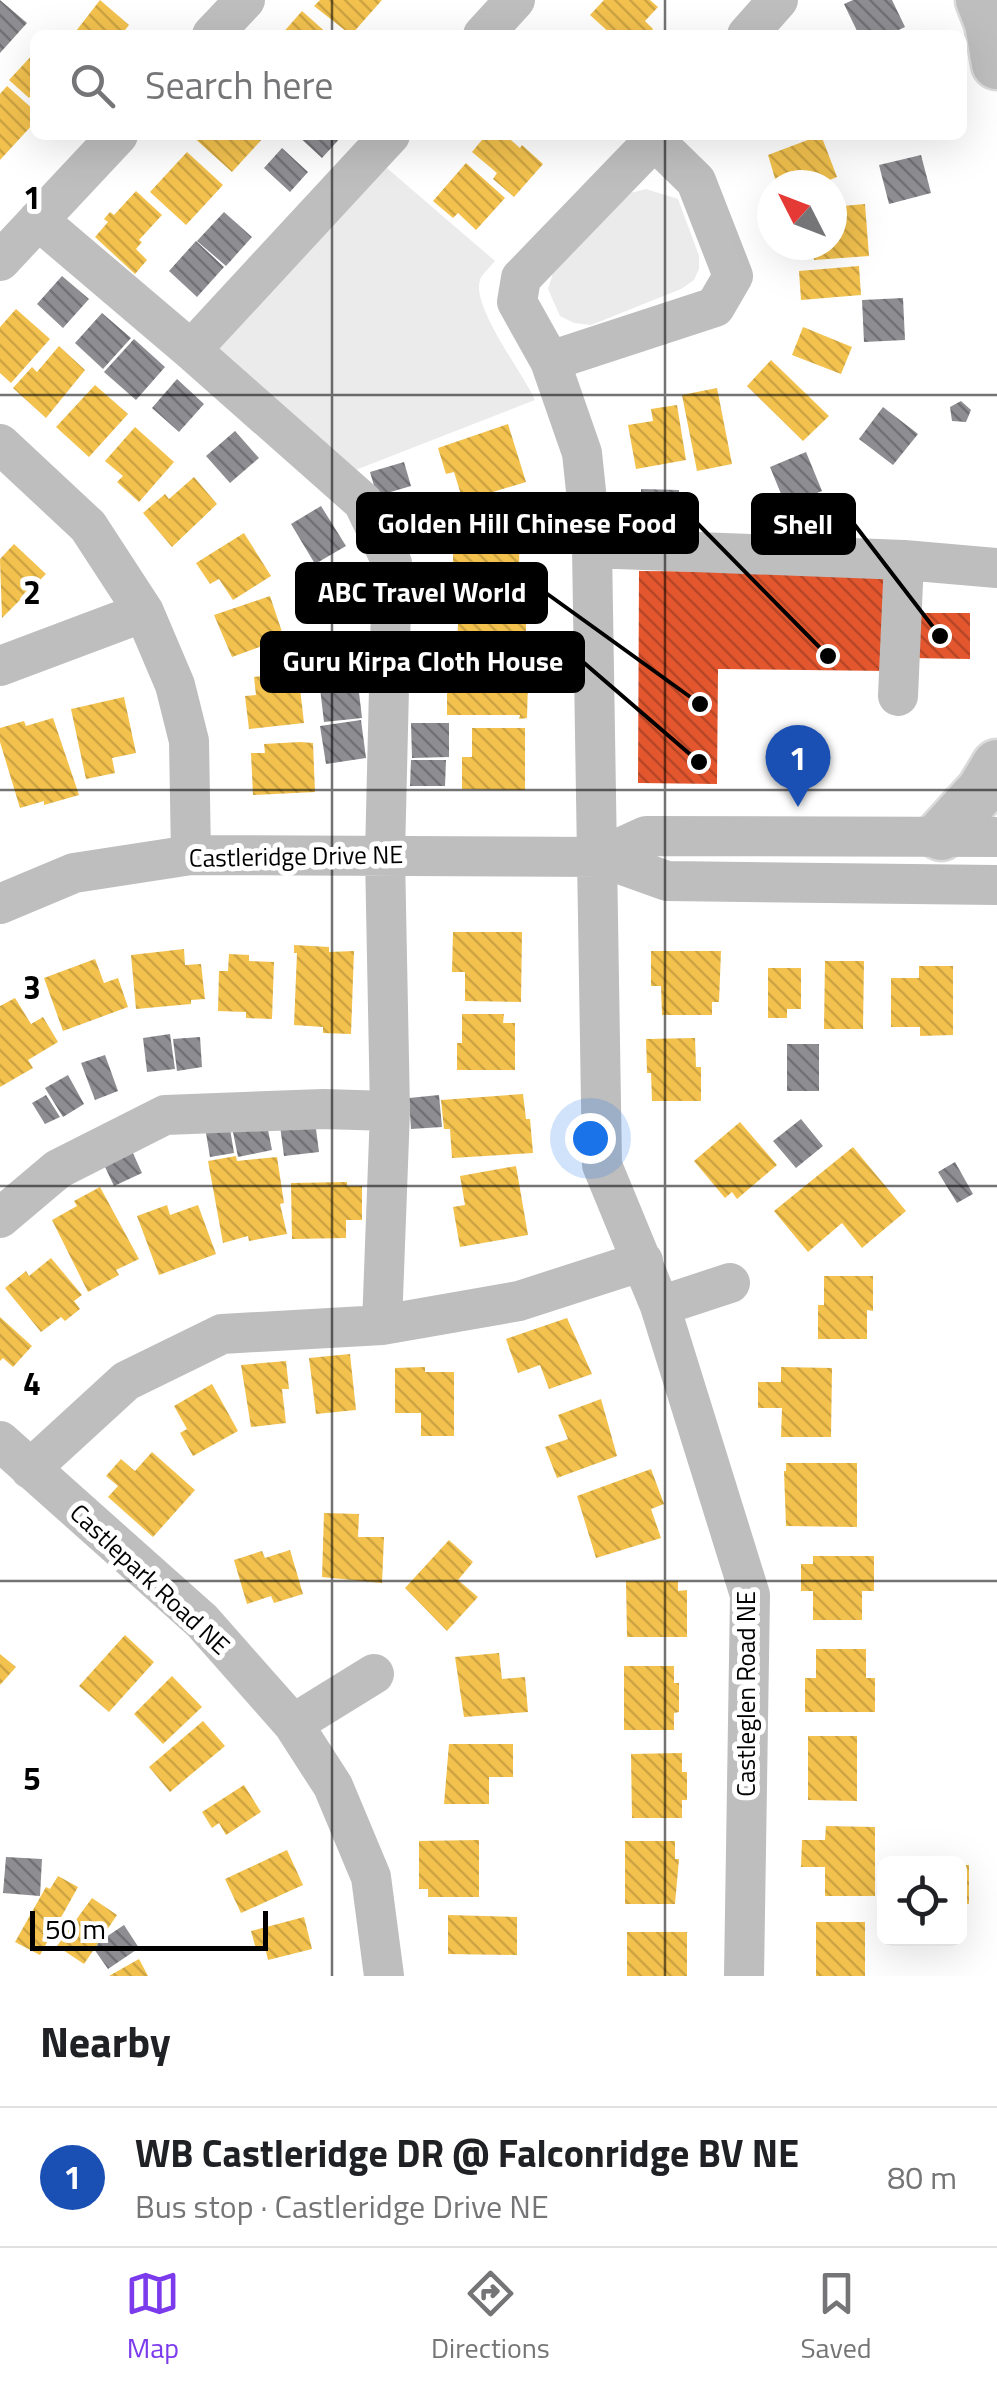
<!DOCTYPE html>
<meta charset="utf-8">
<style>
body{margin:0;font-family:"Titillium Web",sans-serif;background:#f6f6f6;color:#202124}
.controls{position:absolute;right:30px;bottom:30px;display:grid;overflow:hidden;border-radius:15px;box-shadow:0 10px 40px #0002}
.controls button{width:90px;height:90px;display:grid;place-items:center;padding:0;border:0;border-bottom:2px solid #e0e0e0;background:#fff;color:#202124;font:50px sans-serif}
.compass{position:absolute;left:757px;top:170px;width:90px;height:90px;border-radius:50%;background:#fff;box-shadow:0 10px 40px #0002;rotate:312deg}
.scale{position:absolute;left:30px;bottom:25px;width:238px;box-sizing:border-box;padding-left:10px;border:5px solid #000;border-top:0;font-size:28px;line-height:35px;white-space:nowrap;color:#000;-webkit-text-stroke:8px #fff;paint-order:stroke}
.you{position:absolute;left:590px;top:1138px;width:35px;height:35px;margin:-25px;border:8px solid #fff;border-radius:50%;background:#1a73e8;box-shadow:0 0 0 15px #1a73e833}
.badge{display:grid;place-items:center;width:65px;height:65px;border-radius:50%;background:#7c3aed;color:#fff;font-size:32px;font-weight:700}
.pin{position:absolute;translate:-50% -82px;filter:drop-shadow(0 2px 5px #0008)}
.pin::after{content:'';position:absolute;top:52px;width:35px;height:30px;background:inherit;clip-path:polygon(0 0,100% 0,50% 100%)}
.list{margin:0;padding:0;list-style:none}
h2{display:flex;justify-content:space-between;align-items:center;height:130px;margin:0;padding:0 40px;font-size:42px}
h2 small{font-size:32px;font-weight:400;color:#757577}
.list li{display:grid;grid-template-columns:65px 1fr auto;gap:30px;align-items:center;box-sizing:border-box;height:140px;padding:0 40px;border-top:2px solid #e0e0e0}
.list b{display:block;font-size:38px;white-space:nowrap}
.list p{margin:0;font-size:32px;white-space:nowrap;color:#757577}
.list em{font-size:32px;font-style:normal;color:#757577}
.icon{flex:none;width:55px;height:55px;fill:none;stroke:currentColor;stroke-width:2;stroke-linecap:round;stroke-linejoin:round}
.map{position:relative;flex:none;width:997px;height:1976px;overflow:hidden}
.search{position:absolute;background:#fff;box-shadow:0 10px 40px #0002;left:30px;right:30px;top:30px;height:110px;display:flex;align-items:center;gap:25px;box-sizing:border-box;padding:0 35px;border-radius:15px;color:#757577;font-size:38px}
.sheet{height:270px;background:#fff}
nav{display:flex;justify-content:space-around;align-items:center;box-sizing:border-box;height:140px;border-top:2px solid #e0e0e0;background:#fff;font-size:28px;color:#757577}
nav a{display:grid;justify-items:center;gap:5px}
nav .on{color:#7c3aed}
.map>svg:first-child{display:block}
</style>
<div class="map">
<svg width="997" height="1976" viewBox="0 0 997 1976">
<defs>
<pattern id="homes-back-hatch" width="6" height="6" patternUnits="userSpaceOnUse" patternTransform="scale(2.5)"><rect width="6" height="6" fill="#f2c14e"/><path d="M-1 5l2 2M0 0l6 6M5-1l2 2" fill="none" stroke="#cea442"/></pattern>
<pattern id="shops-back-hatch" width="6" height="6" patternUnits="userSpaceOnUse" patternTransform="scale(2.5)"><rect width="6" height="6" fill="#e4572e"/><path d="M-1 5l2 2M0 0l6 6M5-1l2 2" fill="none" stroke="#b64625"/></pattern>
<pattern id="industry-back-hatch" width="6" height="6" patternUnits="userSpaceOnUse" patternTransform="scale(2.5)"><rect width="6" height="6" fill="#8d8d92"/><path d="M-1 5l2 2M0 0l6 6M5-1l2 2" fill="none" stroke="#717175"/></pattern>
</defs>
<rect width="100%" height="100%" fill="#fff"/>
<path fill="#ebebeb" d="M381,163L495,261C491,266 482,274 480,280C471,306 523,373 535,400L353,471L212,346Z
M646,189L678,199L699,256V269L694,280L681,289L591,325L574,323L560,316L548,289L553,273L630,193Z"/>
<path fill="url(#homes-back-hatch)" d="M100,0L129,25L121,35H73Z
M320,0H382L351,35L314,6Z
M604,0H650L658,7L645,21L653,29L648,35H612L590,15Z
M302,11L329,35H281Z
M35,52V91L29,98L9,80Z
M7,86L35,111V122L0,160V94Z
M191,135H262L264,137L232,172Z
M486,135H505L520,148L522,145L543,164L514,197L493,179L497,173L472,152Z
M821,135L837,177L817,185H777L768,155Z
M187,152L223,185L186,225L150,192Z
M466,163L505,198L476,230L458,213L453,218L433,201Z
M136,191L162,215L139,240L142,242L136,249L147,260L135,274L95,237L108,222L104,219L110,212L114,215Z
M865,204L869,256L814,260L813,245H832V207Z
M859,266L861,295L801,300L799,271Z
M16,309L50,339L11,383L0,373V327Z
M803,327L852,347L841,374L792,355Z
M59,346L85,370L46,418L13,388L32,367L37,372Z
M771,360L829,416L803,441L747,386Z
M95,385L128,414L89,457L56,427Z
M717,388L732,464L697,471L682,395Z
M677,405L686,460L636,469L628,425L653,421L651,409Z
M508,424L526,482L463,501L454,472L446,474L438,448Z
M135,427L174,462L139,502L117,482L123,476L105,461Z
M194,477L217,504L172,547L143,513L165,494L169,499Z
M464,509H520L519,570H453V538H463Z
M244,533L271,576L233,600L219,579L210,584L196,563Z
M14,544L46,574L2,618L0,559Z
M526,584V645L470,646V643H457L460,585Z
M270,596L284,638L232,657L214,615Z
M441,657L524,658L522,683H528L527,718L519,719L520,715H447V686H442Z
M298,671L304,723L249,729L245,696L256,695L254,677Z
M124,697L136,753L112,758L115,773L86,779L71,709Z
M53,718L79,795L44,805V801L20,808L0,742V728L24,721L26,726Z
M472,728H525V790L462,789V757H472Z
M300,742L313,743L315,792L253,795L251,753H265L264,744Z
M453,932H522L521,1002L465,1001V972H452Z
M294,945L329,947V952L354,951L351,1034L323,1033V1027L294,1025L297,953H294Z
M184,949L185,965L201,964L205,999L191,1000V1004L136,1009L131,955Z
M651,951H721L719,1002H712V1015H662L661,986H651Z
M229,954L249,955V961L274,962L272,1019L246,1018V1012L218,1011L219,971H228Z
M95,959L104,983L118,978L128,1007L63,1031L44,978Z
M825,961H864L863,1029H824Z
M919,966H953V1035L920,1036V1027H891V978H919Z
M768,968H801V1009H787V1018H768Z
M15,998L31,1024L43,1017L58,1042L28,1060L33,1068L0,1087V1006Z
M462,1014H504L503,1023H515V1070H457V1043H462Z
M695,1038L696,1067H701V1101H652L651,1073H647L646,1039Z
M523,1094L526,1119H530L533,1153L452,1158L450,1129H444L441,1100Z
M740,1122L777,1165L737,1199L732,1192L725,1198L694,1161Z
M853,1147L906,1211L862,1248L842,1223L808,1252L774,1211Z
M236,1156L237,1161L277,1157L284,1203L280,1204L287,1234L249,1241L248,1236L223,1243L208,1161Z
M516,1166L528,1235L460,1247L453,1207L465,1205L460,1176Z
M347,1182V1186H362V1220H346V1238L292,1239L291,1183Z
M100,1187L139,1259L116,1270L119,1275L88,1292L52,1220L77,1206L74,1201Z
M167,1205L170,1215L198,1205L216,1254L159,1275L137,1216Z
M51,1258L82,1295L74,1301L80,1309L65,1321L61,1317L41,1332L5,1288L26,1271L29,1276Z
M824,1276H873V1311L867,1310V1339H818V1305H824Z
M0,1317L32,1346L13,1367L3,1358L0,1361Z
M567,1318L592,1374L549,1389L540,1365L518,1373L506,1339Z
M350,1354L356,1410L316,1414L309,1358Z
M286,1361L289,1389H282L286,1423L251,1427L241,1365Z
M425,1367V1372H454V1436H421V1413H395V1368Z
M781,1367L832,1368L831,1437H781L782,1408H758V1382H781Z
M212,1384L238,1431L193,1456L180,1433L187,1429L174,1406Z
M601,1399L617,1456L557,1478L545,1447L568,1439L558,1415Z
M152,1452L195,1490L153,1537L108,1497L118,1486L106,1476L121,1459L135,1471Z
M786,1463H857V1527L786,1526L784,1471H786Z
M651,1469L664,1504L651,1509L661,1538L596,1558L577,1496Z
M324,1513L359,1514L358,1537H384L382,1583L322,1577Z
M449,1540L473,1562L458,1580L478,1597L447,1631L405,1588Z
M290,1550L303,1594L274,1603L271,1596L247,1604L234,1560L262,1551L265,1558Z
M813,1556H874V1591H862V1620H813V1591H801V1564H813Z
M626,1581H678V1591L687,1590V1637H627Z
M125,1635L154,1662L109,1712L79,1686Z
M816,1649H866V1678H875V1712H805V1678H816Z
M499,1653L502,1679L525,1677L528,1712L464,1717L455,1657Z
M0,1654L16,1667L0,1685Z
M624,1666H674V1683H679V1712L674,1713V1730H624Z
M172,1676L202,1707L163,1744L134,1714Z
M203,1721L225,1746L170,1792L149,1767Z
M808,1736H857V1801L808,1800Z
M449,1744H513V1777H489V1804H444Z
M682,1753V1772H687V1800H682V1818H632L631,1754Z
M244,1785L261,1812L226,1835L219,1823L212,1828L202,1812Z
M826,1826L875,1827V1896H825V1867H801L802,1840H825Z
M479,1840V1897H428V1889H419V1841Z
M625,1841H675V1859H679L675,1904H625Z
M287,1850L303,1885L241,1913L225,1879Z
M960,1865H969V1904H960Z
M58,1876L78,1887L40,1955L15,1942L46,1887L50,1889Z
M92,1898L117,1915L84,1964L57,1946Z
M448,1915L517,1917V1955L448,1954Z
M304,1917L312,1949L268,1960L265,1947L256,1949L251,1931Z
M816,1922H865V1976H816Z
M627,1932H687V1976H627Z
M139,1959L148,1976H109Z"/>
<path fill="url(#shops-back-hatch)" d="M639,571L888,573L887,671L718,669L717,784L638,783Z
M911,613H970V659L910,658Z"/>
<path fill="url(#industry-back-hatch)" d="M0,0L27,23L0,53Z
M853,0H892L905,27L888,35H859L844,4Z
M297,135H343L322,158Z
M282,148L308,172L290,192L264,168Z
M921,155L931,193L889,204L879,165Z
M224,212L252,237L226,266L197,241Z
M196,241L224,267L197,297L169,271Z
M62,276L89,299L63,328L37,304Z
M903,298L905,340L864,342L862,300Z
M102,313L131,338L103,369L75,343Z
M134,339L165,367L136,400L104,372Z
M177,379L204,404L179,432L152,408Z
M961,401L971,410L966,422L952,421L950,407Z
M883,407L918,434L893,465L859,439Z
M235,431L259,458L230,483L206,456Z
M806,452L822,491L786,506L770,467Z
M404,462L411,486L377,496L370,472Z
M641,489L679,490L678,528H641Z
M321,506L346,546L315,564L291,524Z
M358,684L362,718L324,722L320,688Z
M361,720L366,758L326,764L320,726Z
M411,723H449V757L412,758Z
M411,760H446L445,786H410Z
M170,1034L175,1069L147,1072L143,1038Z
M200,1037L202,1067L177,1071L173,1039Z
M787,1044H819V1091H787Z
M105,1055L118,1091L95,1100L81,1063Z
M68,1075L84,1104L63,1117L45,1088Z
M46,1095L60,1117L45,1124L32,1103Z
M439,1095L442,1127L411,1129L409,1098Z
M314,1114L319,1152L284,1156L279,1118Z
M265,1115L272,1150L238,1157L231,1122Z
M228,1117L234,1153L210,1157L204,1121Z
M801,1119L823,1146L796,1168L773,1141Z
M127,1140L142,1173L114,1186L99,1154Z
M955,1162L973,1194L957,1203L938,1172Z
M6,1857L42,1859L40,1896L3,1893Z
M124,1925L139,1948L108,1969L94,1949L100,1941Z"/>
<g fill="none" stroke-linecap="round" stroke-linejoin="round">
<defs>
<path id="major" d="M981,0L990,23L997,64
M941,835L982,790L997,765"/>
</defs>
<use href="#major" stroke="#dbdbdb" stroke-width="55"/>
<path stroke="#bebebe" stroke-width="40" d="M212,35L245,0
M483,35L515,0
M747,35L778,0
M659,135L521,278L517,302L550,361L582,453L592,548L602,1165L660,1306L750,1595L744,1976
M38,220L191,350
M0,261L118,135
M550,361L715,307L733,276L696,181L654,140
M0,444L88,526L144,612L175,685L189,741L191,855
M592,548L904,560L997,568
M0,666L144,612
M898,696L904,560
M600,857L646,836L997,837
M0,904L74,873L191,855L600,857L667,881L997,885
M0,1218L58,1169L165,1115L323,1109L390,1111L385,855L392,563L363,502L191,350L390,135
M660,1306L730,1283
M382,1325L390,1111
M0,1441L202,1621L293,1724L333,1786L371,1877L384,1976
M30,1469L126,1381L222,1334L382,1325L519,1301L643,1261
M293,1724L374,1674"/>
<use href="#major" stroke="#bebebe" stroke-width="50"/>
</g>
<path fill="none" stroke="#000" stroke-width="2.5" stroke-opacity="0.55" d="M332,0V35M665,0V35M332,135V1976M665,135V1976M0,395H997M0,790H997M0,1186H997M0,1581H997"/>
<g text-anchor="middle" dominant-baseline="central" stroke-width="10" stroke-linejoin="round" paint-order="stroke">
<g font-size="25" fill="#000" stroke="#fff">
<text transform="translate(296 856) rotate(-1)">Castleridge Drive NE</text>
<text transform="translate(150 1579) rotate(43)">Castlepark Road NE</text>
<text transform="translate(746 1694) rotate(-90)">Castleglen Road NE</text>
</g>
</g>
<g font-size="32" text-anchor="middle" font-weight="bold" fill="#000" stroke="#fff" stroke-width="10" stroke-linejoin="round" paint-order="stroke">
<text x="32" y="209">1</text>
<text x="32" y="604">2</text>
<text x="32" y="999">3</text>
<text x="32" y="1395">4</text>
<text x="32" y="1790">5</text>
</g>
<path fill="none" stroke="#000" stroke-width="4" d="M828 656L697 523M940 636L854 524M700 704L546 593M699 762L583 662"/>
<g fill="#000" stroke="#fff" stroke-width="4">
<circle cx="828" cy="656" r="10"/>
<circle cx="940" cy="636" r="10"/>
<circle cx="700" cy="704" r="10"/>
<circle cx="699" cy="762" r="10"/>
</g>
<g fill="#000" stroke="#000" stroke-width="4">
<rect x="358" y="494" width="339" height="58" rx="10"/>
<rect x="753" y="495" width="101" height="58" rx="10"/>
<rect x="297" y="564" width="249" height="58" rx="10"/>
<rect x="262" y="633" width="321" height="58" rx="10"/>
</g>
<g font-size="28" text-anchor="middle" font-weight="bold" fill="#fff">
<text x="527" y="533">Golden Hill Chinese Food</text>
<text x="803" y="534">Shell</text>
<text x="422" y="602">ABC Travel World</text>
<text x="423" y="671">Guru Kirpa Cloth House</text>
</g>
</svg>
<div class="controls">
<button><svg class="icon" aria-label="locate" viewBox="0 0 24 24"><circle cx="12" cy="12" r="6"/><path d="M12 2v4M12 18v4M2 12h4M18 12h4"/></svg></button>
</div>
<svg class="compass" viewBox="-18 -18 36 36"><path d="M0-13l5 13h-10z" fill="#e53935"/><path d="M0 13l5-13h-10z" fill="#757577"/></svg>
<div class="scale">50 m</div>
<div class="you"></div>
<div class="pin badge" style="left:798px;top:807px;background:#1a4fb4">1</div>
<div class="search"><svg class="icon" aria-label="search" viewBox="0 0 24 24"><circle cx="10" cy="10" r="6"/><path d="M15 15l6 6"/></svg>Search here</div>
</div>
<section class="sheet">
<h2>Nearby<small></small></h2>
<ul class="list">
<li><span class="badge" style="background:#1a4fb4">1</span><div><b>WB Castleridge DR @ Falconridge BV NE</b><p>Bus stop · Castleridge Drive NE</p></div><em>80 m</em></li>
</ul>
</section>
<nav>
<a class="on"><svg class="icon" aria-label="map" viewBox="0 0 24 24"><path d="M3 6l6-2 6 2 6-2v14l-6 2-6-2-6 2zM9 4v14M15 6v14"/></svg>Map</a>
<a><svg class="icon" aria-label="directions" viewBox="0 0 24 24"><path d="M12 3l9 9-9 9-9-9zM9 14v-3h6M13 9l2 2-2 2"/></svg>Directions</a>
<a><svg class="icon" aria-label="saved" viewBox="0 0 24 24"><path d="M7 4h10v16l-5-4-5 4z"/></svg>Saved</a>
</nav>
